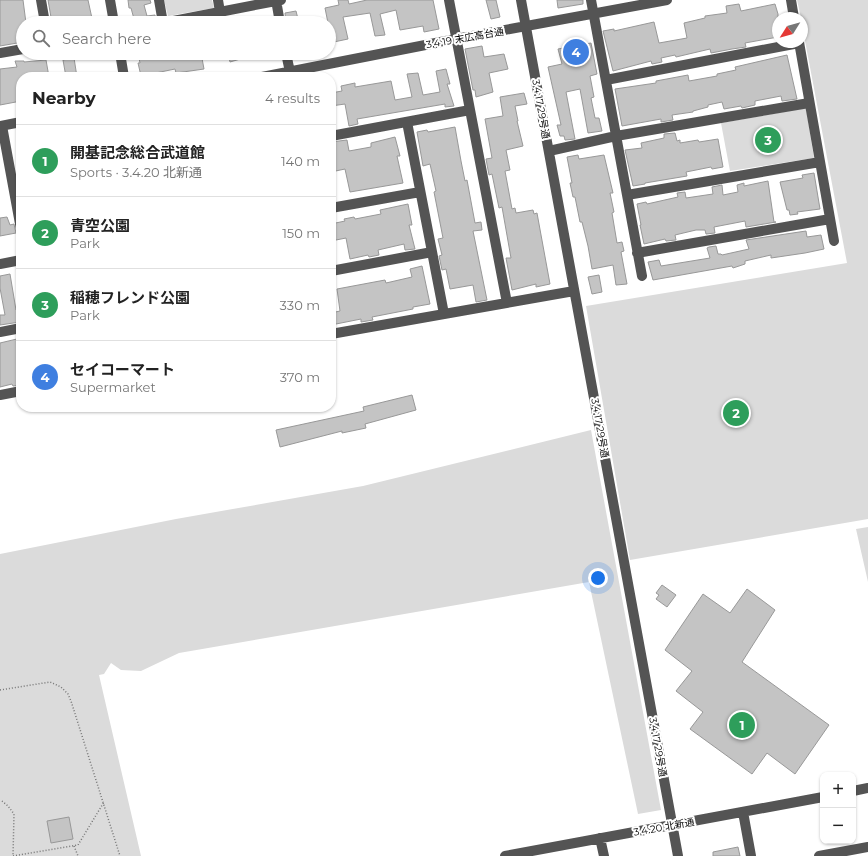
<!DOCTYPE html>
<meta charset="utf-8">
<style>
body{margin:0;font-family:Montserrat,"Noto Sans JP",sans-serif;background:#f6f6f6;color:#222}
.controls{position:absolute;right:12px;bottom:12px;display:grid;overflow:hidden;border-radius:8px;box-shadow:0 1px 3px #0004}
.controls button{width:36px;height:36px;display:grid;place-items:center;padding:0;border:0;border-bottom:1px solid #e0e0e0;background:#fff;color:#222;font:20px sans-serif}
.compass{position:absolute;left:772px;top:12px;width:36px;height:36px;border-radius:50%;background:#fff;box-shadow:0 1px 3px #0004;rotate:233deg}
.you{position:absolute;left:598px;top:578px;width:14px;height:14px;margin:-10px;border:3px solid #fff;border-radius:50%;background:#1a73e8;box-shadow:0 0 0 6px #1a73e833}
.badge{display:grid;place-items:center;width:26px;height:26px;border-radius:50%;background:#b45309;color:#fff;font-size:13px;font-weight:700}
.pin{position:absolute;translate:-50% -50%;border:2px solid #fff;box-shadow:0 1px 4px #0006}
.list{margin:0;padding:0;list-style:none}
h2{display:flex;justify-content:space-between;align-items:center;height:52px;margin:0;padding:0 16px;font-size:17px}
h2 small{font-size:13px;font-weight:400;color:#767676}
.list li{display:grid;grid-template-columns:26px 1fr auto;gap:12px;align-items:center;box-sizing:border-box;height:72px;padding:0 16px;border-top:1px solid #e0e0e0}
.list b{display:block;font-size:15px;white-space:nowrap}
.list p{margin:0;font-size:13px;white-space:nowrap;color:#767676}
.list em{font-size:13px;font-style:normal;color:#767676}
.icon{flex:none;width:22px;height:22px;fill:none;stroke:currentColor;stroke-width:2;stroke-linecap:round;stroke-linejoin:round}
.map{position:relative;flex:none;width:868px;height:856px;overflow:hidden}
.search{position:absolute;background:#fff;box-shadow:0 1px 3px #0004;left:16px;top:16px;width:320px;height:44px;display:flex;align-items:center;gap:10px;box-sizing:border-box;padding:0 14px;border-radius:22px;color:#767676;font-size:15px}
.panel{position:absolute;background:#fff;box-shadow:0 1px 3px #0004;left:16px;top:72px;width:320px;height:340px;border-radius:16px}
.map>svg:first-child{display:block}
</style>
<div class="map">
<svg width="868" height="856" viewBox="0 0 868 856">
<rect width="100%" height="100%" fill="#fff"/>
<path fill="#dbdbdb" d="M164,0H212L214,8L168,16Z
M797,0H868V519L630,560L586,306L847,263L802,25V18H801Z
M806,108L814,158L730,171L721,123Z
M591,430L661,810L638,814L589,582L179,653L141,671L121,670L111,663L104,674L99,675L141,856H0V554L176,519L363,486Z
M868,527V582L856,529Z"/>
<path fill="#c4c4c4" stroke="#989898" d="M0,0H23L26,23H23V42L0,46Z
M48,0H88L93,23H52Z
M128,0H150L151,3L144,5L147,16L155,15L156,23H132L131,19H134L131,8H129Z
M338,0H348L349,4L367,0H433L439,29L424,32L423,26L400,30L396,10L380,14L385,35L375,36L370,13L343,17L348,39L329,43V23H328L325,8L339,5Z
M486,0H496L500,17L491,19Z
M557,0H583V4L558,8Z
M739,4L741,11L775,4L778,14V37L745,43L746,47L732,49L711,53L710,49L676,57L675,55L661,58L662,62L652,64L651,61L613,71L603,31L614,29V31L654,22L659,43L687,38L684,23L705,18V16L727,13L726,6Z
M296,11L299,23H286L285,13Z
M591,43L597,74L590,76L594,97L591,98L595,118H599L602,131L588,133L580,89L566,92L575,139L565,140L564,136H560L557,125H561L548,67L562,64L558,49Z
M482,46L484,57L504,54L508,69L489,73L493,92L476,97L475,90H473L465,49Z
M138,53H179L180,57L201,53L204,69L176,73L175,69L141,76L138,63H140Z
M228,53H254V55L230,62Z
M787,55L797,99L782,101L781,96L755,101V105L742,108L741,106L724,109L722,102L708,105V107L693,111V112L672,115L673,120L661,122V119L622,126L615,89L656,83V81L688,75L689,81L717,76V74L736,70L735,67Z
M74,58L77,77H66L63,60Z
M46,60L49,77H21V101L0,105V69L17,67L15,61H24V62Z
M446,69L450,84H447L454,106L445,107V104L357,119L358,124L349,126L345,104L331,106V93L342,91L341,86L355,83V87L391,81L395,100L412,97L407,74L418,73L423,95L440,92L436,71Z
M524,93L527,104L515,106L518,121H517L523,146L506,150L510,170L505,171L512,209L515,208L516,213L533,210L534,214L537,213L550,284L536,287V284L512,290L506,258H511L502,207L499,208L492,174L489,175L486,159L492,158L485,119L503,116L500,97Z
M455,127L461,161L465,181L467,180L475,223L481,222L482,230L473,231L487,300L476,302L473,285L450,289L446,269L442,270L439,256L442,255L438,239L443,238L434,192L436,191L430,164L423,166L417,132L427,130L428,132Z
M675,133L677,141L680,140V143L698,140L699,142L718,139L723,167L712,169L711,167L686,172L687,176L645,183V184L633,186L625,150L642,148L641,143L664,138V134Z
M395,137L400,156H397L403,183L350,192L345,169L331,172V142L347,140L349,151L371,147V143Z
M578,155L579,159L604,155L613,193H610L614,212L612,213L617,243L622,242L624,251L621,252L627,284L616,285L613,265L592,269L588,246L582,222H580L575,197H573L570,183H572L567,157Z
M814,173L820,209L797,212L798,214L790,215L789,210H787L780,182L803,178L802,175Z
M768,181L774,222H776L746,227L745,221L714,227L715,233L706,234L705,230H696L675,235L676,240L666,241L665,239L644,244L640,225H641L637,204L646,202L647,204L678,197L677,193L685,192L686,198L713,194L712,187L722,185L723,195L738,192L737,185L744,183V186Z
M408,204L412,225H409L415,249L405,250L404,244L378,250L379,255L369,257L368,255L350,259L346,238L331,241V224L345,221L344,219L354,217L355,219L381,214L380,210Z
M7,217L10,225L14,224L16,233L0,236V218Z
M806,231L807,237L821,235L824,249L805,253L771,258V255L745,261V264L733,268L732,266L653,280L648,262L659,260L661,266L710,258L707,248L709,247L716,246L718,254H721L722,255L749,249L746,240Z
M422,266L430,304L413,307V309L372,317L373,320L361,322V319L331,325V313L340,311L337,289L385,280L386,283L412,277L410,269Z
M10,274L16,310H18L20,322L0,325V315H5L0,288V276Z
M599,275L602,292L592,294L588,277Z
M21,338V385L13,386L12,384L0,387V343Z
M412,395L416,410L365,424L366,428L342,433V431L280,447L276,430L364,411L363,407Z
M662,585L676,595L667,607L656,599L659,595L656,593Z
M747,589L775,610L742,662L829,725L795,774L767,753L752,774L690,729L703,712L676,691L692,671L665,650L703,594L730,613Z
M69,817L73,839L51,843L47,821Z
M738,847L740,856H713V852Z"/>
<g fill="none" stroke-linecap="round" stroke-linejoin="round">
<path stroke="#767676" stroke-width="1.5" stroke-dasharray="1 2" stroke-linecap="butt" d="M0,690L50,682L61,687L68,694L71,701L120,856
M2,801L8,806L14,814L13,856
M74,846L78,856
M13,856L78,845L104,802"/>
<path stroke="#545454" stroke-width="10" d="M41,0L45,23
M110,0L114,23
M159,0L163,23L281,0
M218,0L220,12
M276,0L280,23
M449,0L507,303
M521,0L678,856
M591,0L642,276
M791,0L794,18
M799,42L834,241
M0,53L23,49
M120,53L124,77
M286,53L291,77
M262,77L456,39L667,0
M606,80L799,43
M407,122L444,314
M0,126L21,122
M2,126L21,229
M331,136L470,110
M549,151L616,136L809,103
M627,195L820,162
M331,208L420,192
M637,253L830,219
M0,264L21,260
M331,271L432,252
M0,332L21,328
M331,334L574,291
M0,395L21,391
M853,791L868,788
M743,812L751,856
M600,838L604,856
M505,856L823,797
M819,856L868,847"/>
</g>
<g text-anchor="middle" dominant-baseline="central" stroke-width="4" stroke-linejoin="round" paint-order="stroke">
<g font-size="10" fill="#000" stroke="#fff">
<text transform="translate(465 38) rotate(-10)">3.4.19 末広高台通</text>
<text transform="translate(541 109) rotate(80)">3.4.17 29号通</text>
<text transform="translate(600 428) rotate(80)">3.4.17 29号通</text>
<text transform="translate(658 747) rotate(80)">3.4.17 29号通</text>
<text transform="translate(664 827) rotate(-10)">3.4.20 北新通</text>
</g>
</g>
</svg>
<div class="controls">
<button>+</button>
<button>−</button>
</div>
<svg class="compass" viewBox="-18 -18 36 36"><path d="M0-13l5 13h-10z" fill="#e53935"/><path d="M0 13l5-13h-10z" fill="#767676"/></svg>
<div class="you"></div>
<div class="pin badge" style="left:742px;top:725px;background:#2e9e5b">1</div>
<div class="pin badge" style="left:736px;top:413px;background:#2e9e5b">2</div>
<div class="pin badge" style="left:768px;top:140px;background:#2e9e5b">3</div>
<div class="pin badge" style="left:576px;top:52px;background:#3f7fe0">4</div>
<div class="search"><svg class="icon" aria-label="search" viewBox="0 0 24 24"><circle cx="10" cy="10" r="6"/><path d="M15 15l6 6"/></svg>Search here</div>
<section class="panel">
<h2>Nearby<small>4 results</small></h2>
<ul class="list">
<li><span class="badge" style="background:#2e9e5b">1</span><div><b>開基記念総合武道館</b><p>Sports · 3.4.20 北新通</p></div><em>140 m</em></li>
<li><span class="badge" style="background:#2e9e5b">2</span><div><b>青空公園</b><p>Park</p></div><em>150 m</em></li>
<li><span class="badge" style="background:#2e9e5b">3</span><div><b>稲穂フレンド公園</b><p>Park</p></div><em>330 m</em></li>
<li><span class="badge" style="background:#3f7fe0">4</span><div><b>セイコーマート</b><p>Supermarket</p></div><em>370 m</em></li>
</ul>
</section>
</div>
